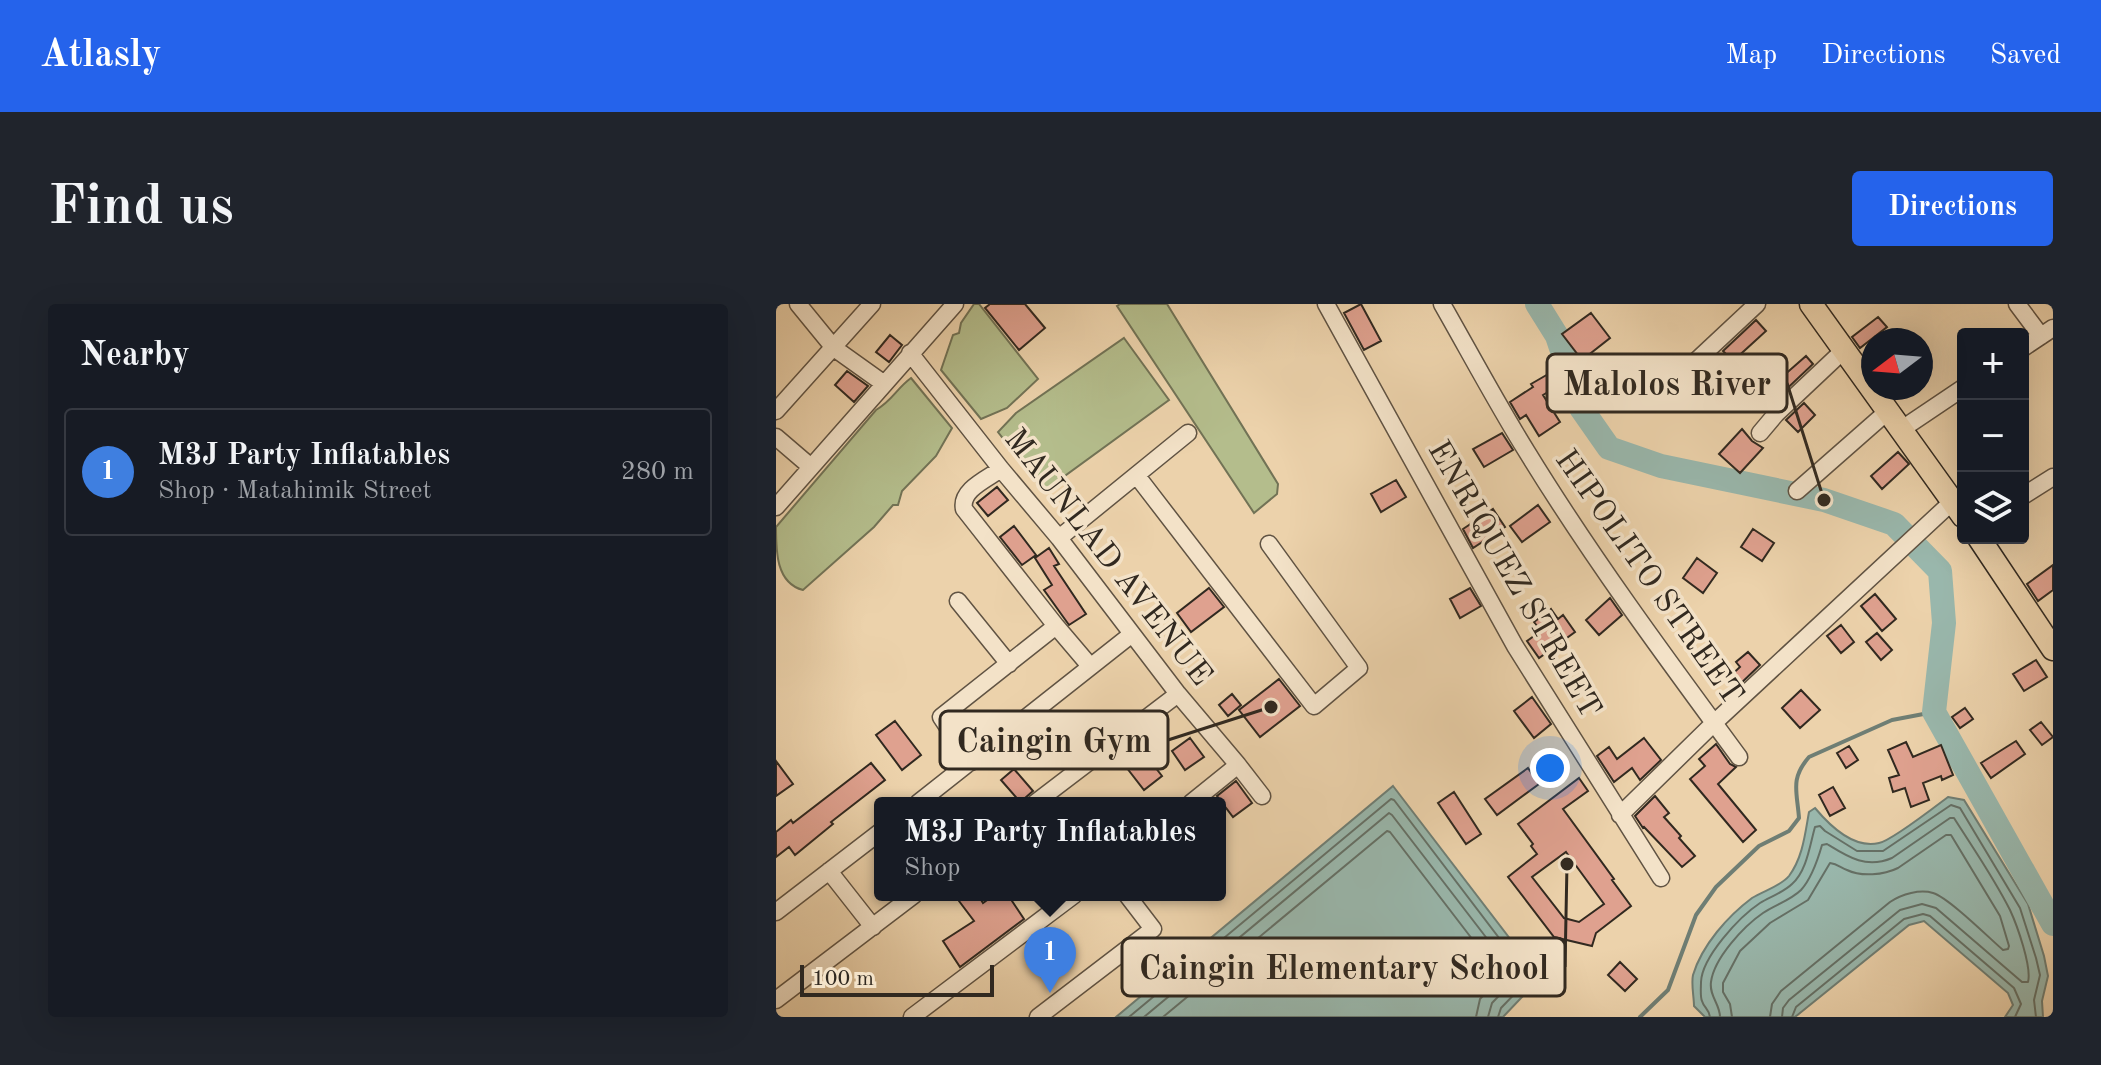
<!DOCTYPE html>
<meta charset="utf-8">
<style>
body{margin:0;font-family:"Old Standard TT",serif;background:#20242c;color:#f1f3f6}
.controls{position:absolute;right:24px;top:24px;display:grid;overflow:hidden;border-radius:8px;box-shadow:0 8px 32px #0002}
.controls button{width:72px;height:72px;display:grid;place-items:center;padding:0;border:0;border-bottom:2px solid #363941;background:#171b24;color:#f1f3f6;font:40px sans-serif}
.compass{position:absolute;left:1085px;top:24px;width:72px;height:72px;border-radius:50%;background:#171b24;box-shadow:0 8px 32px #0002;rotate:254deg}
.scale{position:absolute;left:24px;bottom:20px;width:194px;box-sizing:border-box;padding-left:8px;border:4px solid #312920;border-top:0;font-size:22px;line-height:28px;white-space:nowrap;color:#312920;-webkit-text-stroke:6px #f3e2c8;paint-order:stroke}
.you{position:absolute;left:774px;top:464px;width:28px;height:28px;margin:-20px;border:6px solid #fff;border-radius:50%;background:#1a73e8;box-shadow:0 0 0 12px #1a73e833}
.badge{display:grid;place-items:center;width:52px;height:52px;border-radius:50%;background:#2563eb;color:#fff;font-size:26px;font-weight:700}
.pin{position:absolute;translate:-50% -66px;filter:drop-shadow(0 2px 4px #0008)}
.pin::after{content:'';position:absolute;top:42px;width:28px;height:24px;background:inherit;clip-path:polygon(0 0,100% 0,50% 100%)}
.popup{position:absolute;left:98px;top:493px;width:352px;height:104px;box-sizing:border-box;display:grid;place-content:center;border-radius:8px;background:#171b24;filter:drop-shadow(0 2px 6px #0005);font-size:26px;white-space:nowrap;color:#9ea1a6}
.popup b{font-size:30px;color:#f1f3f6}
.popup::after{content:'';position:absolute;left:50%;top:100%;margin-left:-16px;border:16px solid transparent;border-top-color:#171b24}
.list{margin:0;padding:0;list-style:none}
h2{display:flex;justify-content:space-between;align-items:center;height:104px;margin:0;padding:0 32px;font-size:34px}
h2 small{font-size:26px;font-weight:400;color:#9ea1a6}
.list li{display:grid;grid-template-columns:52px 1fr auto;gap:24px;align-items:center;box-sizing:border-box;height:128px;margin:0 16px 16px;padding:0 16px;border:2px solid #363941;border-radius:8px}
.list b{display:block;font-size:30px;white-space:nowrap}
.list p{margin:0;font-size:26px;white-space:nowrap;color:#9ea1a6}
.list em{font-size:26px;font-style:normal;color:#9ea1a6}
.icon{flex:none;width:44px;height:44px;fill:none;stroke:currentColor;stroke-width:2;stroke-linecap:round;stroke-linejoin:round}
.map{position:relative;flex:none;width:1277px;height:713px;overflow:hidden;border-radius:8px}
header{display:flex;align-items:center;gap:48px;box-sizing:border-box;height:112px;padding:0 40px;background:#2563eb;color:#fff}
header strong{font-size:38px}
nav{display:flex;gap:44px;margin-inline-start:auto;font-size:28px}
.intro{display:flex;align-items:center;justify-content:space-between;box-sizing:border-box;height:192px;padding:0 48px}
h1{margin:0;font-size:56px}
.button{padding:20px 36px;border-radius:8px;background:#2563eb;color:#fff;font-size:28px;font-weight:700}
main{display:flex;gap:48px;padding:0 48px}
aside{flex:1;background:#171b24;border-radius:8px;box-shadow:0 8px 32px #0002}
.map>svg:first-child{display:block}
</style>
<header>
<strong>Atlasly</strong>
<nav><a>Map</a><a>Directions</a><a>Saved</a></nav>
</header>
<div class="intro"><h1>Find us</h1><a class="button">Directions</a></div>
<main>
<aside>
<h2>Nearby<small></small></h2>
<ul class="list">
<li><span class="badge" style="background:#3f7fe0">1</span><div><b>M3J Party Inflatables</b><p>Shop · Matahimik Street</p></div><em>280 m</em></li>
</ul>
</aside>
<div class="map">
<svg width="1277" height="713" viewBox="0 0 1277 713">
<rect width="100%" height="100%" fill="#ecd2ab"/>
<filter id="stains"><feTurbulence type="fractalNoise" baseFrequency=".0025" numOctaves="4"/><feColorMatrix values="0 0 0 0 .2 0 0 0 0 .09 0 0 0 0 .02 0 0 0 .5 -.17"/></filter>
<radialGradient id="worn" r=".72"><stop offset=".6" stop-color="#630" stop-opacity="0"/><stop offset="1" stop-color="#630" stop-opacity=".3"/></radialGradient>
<path fill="#b4bd8c" stroke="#727356" stroke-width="2" d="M198,0H203L262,75L231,104L205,115L165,66L177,31L183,29L185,19Z
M344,0H391L502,180L501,190L478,209L341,2Z
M348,34L393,96L268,187L222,128L240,109Z
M135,74L176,124L160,152L126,187L122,201H117L98,223L27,286C0,279 0,247 0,223L100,106C117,96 120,85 135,74Z"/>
<path fill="#99b7ac" stroke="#6f7e74" stroke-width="2" d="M617,482L764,674L727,713H340Z
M1172,493L1188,496L1252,600L1268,652L1272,672L1266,697L1267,713H1229L1237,701L1232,689L1148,617L1133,621L1019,713H929L918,702C918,693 915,680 917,671C926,641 952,612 976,594C987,587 1005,582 1013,572C1027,553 1029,530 1033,508L1039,504C1054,522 1078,545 1103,539C1115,537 1160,502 1172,493Z"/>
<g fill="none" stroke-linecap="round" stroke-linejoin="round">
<path stroke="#657066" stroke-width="2" d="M353,713L615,495L618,496L752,672V676L725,704L722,713
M368,713L613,509L616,511L739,671V675L716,699L712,713
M387,713L611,527L614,528L723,670V674L704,695L700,713
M934,713C933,705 928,704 926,697C924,693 925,683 925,678C926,653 963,613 984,599C994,593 1008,588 1016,580C1031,567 1034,540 1039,523L1044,522L1049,527L1081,547H1107L1175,501L1184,504L1244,604L1260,654L1264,671L1258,696L1260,713
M944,713C944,700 933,692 935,678C938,654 968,622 987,609C999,601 1015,596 1025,586C1035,575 1042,555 1046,541L1051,540C1072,553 1090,565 1116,554L1174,514H1178C1197,544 1218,574 1234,606C1241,621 1256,663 1252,678H1246L1160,604L1146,600L1124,606L1013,696L1007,704L1006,713
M956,713L954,700L947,688V679L964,647L994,619L1032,596L1054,559C1061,560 1064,563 1071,566C1085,573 1108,571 1122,564L1170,531H1175L1224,612L1233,642L1232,645L1227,646C1212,633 1173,594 1157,589C1144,585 1126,590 1114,598L1005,687L996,700L994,713
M1016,713L1020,703L1128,615L1147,610L1154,612L1238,684L1245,700L1239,713"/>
<path stroke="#6f7e74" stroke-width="4" d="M864,713L892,686L920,611L940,583L983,542L1013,527L1023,514C1021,487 1014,475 1033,453L1116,416L1158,408"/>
<path stroke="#99b7ac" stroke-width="24" d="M761,0L781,32L805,104L833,144L885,162L1048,196L1118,220L1164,267L1168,319L1158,408L1277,620"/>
</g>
<path fill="#dfa18f" stroke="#312920" stroke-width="2" fill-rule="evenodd" d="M214,0H249L269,24L243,46L209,4Z
M585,0L605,37L588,46L568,9Z
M815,9L834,34L806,56L786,30Z
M1102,13L1111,23L1084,44L1076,33Z
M980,16L990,27L957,57L947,47Z
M114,31L126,41L113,58L100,48Z
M1030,52L1037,60L999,96L990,87Z
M71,67L92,82L78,98L59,81Z
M774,69L782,82L767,91L784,118L763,132L750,111L744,115L734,98L757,83L755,80Z
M1028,99L1039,111L1022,128L1010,116Z
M966,125L976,137L987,144L964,169L943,150Z
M726,129L737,146L708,163L697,145Z
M1122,148L1133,160L1106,185L1095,172Z
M620,176L630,193L605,208L595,190Z
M221,183L232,196L212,212L201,199Z
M762,201L774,218L746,238L734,222Z
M717,205L729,223L697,244L687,225Z
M238,222L260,251L246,261L224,233Z
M977,225L998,239L986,257L965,243Z
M273,244L283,260L278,262L310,310L293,321L268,286L276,281L259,254Z
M921,254L941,269L927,289L907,274Z
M1277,261V286L1262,297L1251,280Z
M433,284L448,303L415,328L401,309Z
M694,284L705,302L684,314L674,295Z
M1099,290L1120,315L1106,327L1085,302Z
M834,294L846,311L823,331L810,316Z
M775,305L782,315L787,311L799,328L763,354L751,337L765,327L758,318Z
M1065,321L1078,338L1065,349L1051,332Z
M1101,329L1116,346L1105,356L1090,338Z
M972,348L984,361L960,384L951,375L964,363L960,358Z
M1260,356L1271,373L1248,387L1237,370Z
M503,375L524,402L484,433L463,406Z
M1025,386L1044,406L1024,424L1006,404Z
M456,390L465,401L452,412L443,401Z
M756,393L775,420L758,434L738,407Z
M1189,404L1197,415L1184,424L1176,413Z
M119,417L145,451L126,466L100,431Z
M1265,418L1277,433L1266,441L1254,426Z
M414,434L428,453L409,466L396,447Z
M868,434L885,456L864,476L856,464L838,478L821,452L833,443L841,455Z
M1240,437L1249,450L1215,474L1205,459Z
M1130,438L1137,453L1165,441L1177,471L1166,476L1165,472L1147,479L1153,496L1135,503L1129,484L1117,488L1113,474L1123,471L1112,446Z
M940,440L954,460L960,463L942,480L980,526L967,538L914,475L929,462L923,455Z
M1073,442L1082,456L1070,464L1061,449Z
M365,445L386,472L368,486L347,459Z
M0,457L17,480L0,492Z
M95,459L109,476L55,518L57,520L19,551L13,543L0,553V528L15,516L17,519Z
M752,464L763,480L721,511L709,495Z
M238,465L257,487L249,494L248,499H245L225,476Z
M803,474L812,487L787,505L838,575L836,576L855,602L820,629L816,642L778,633L732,573L761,550L755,542L757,540L742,520ZM790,548L828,600L803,618L788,614L756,573Z
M460,477L476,499L457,513L441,492Z
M1057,483L1069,504L1054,512L1043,491Z
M678,488L705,530L690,540L662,499Z
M879,492L893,509L888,513L905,532L903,534L919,552L906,563L868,523L867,524L859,512Z
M191,591H202L207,599L218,591H232L248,615L184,663L167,637L198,617L183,597Z
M844,658L861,675L849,687L832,671Z"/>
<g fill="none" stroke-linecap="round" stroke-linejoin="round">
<defs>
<path id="minor" d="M22,0L58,44L107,79
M550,0L739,342L885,574
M666,0C694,49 721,100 751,148C816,254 890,354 963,453
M1241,0L1265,32
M1247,44L1277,24
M134,49L225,165L283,234L402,390L462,461L486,492
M920,57L981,0
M0,107L96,0
M1126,125L1187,84
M984,129L1000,110L1068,46
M0,133L35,163
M361,172L538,402L583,364L493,240
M1021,187L1112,107
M1247,192L1277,173
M0,203L179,0
M283,234L412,129
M182,297L233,360
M280,322L314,362
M195,458L165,413L280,322L188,205C184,186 211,175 225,165
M142,499L356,330
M259,499L402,390
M415,499L462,461
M844,511L938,419L1177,197
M53,567L97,623
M0,608L104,528
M0,696L138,591
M136,713L298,591
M262,713L377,625L351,591"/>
<path id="major" d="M1035,0L1187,212
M1203,234L1277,345"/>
</defs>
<use href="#minor" stroke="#605343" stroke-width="19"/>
<use href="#major" stroke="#312920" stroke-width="25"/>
<use href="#minor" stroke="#f3e2c8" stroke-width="16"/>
<use href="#major" stroke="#ecd2ab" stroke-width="22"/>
</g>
<g text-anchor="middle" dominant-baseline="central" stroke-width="7" stroke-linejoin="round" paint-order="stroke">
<g font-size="32" fill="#312920" stroke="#f3e2c8">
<text transform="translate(331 254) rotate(52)">MAUNLAD AVENUE</text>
<text transform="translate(872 274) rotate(55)">HIPOLITO STREET</text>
<text transform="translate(737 276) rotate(60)">ENRIQUEZ STREET</text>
</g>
</g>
<path fill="none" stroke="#312920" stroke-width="3" d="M1048 196L1011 79M495 403L392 436M791 560L789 663"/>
<g fill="#312920" stroke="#f3e2c8" stroke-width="3">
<circle cx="1048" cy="196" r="8"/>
<circle cx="495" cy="403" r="8"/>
<circle cx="791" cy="560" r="8"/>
</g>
<g fill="#f3e2c8" stroke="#312920" stroke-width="3">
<rect x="771" y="50" width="240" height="58" rx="8"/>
<rect x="164" y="407" width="228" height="58" rx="8"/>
<rect x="346" y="634" width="443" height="58" rx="8"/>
</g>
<g font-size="34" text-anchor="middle" font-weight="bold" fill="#312920">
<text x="891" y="91">Malolos River</text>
<text x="278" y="448">Caingin Gym</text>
<text x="568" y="675">Caingin Elementary School</text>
</g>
<rect width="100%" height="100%" filter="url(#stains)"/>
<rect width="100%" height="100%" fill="url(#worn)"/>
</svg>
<div class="controls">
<button>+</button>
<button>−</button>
<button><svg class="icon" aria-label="layers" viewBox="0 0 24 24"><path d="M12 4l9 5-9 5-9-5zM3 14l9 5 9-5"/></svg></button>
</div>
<svg class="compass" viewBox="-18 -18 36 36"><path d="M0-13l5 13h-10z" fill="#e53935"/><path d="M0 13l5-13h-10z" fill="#9ea1a6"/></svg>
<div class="scale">100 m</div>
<div class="you"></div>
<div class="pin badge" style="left:274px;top:689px;background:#3f7fe0">1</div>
<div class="popup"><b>M3J Party Inflatables</b>Shop</div>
</div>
</main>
